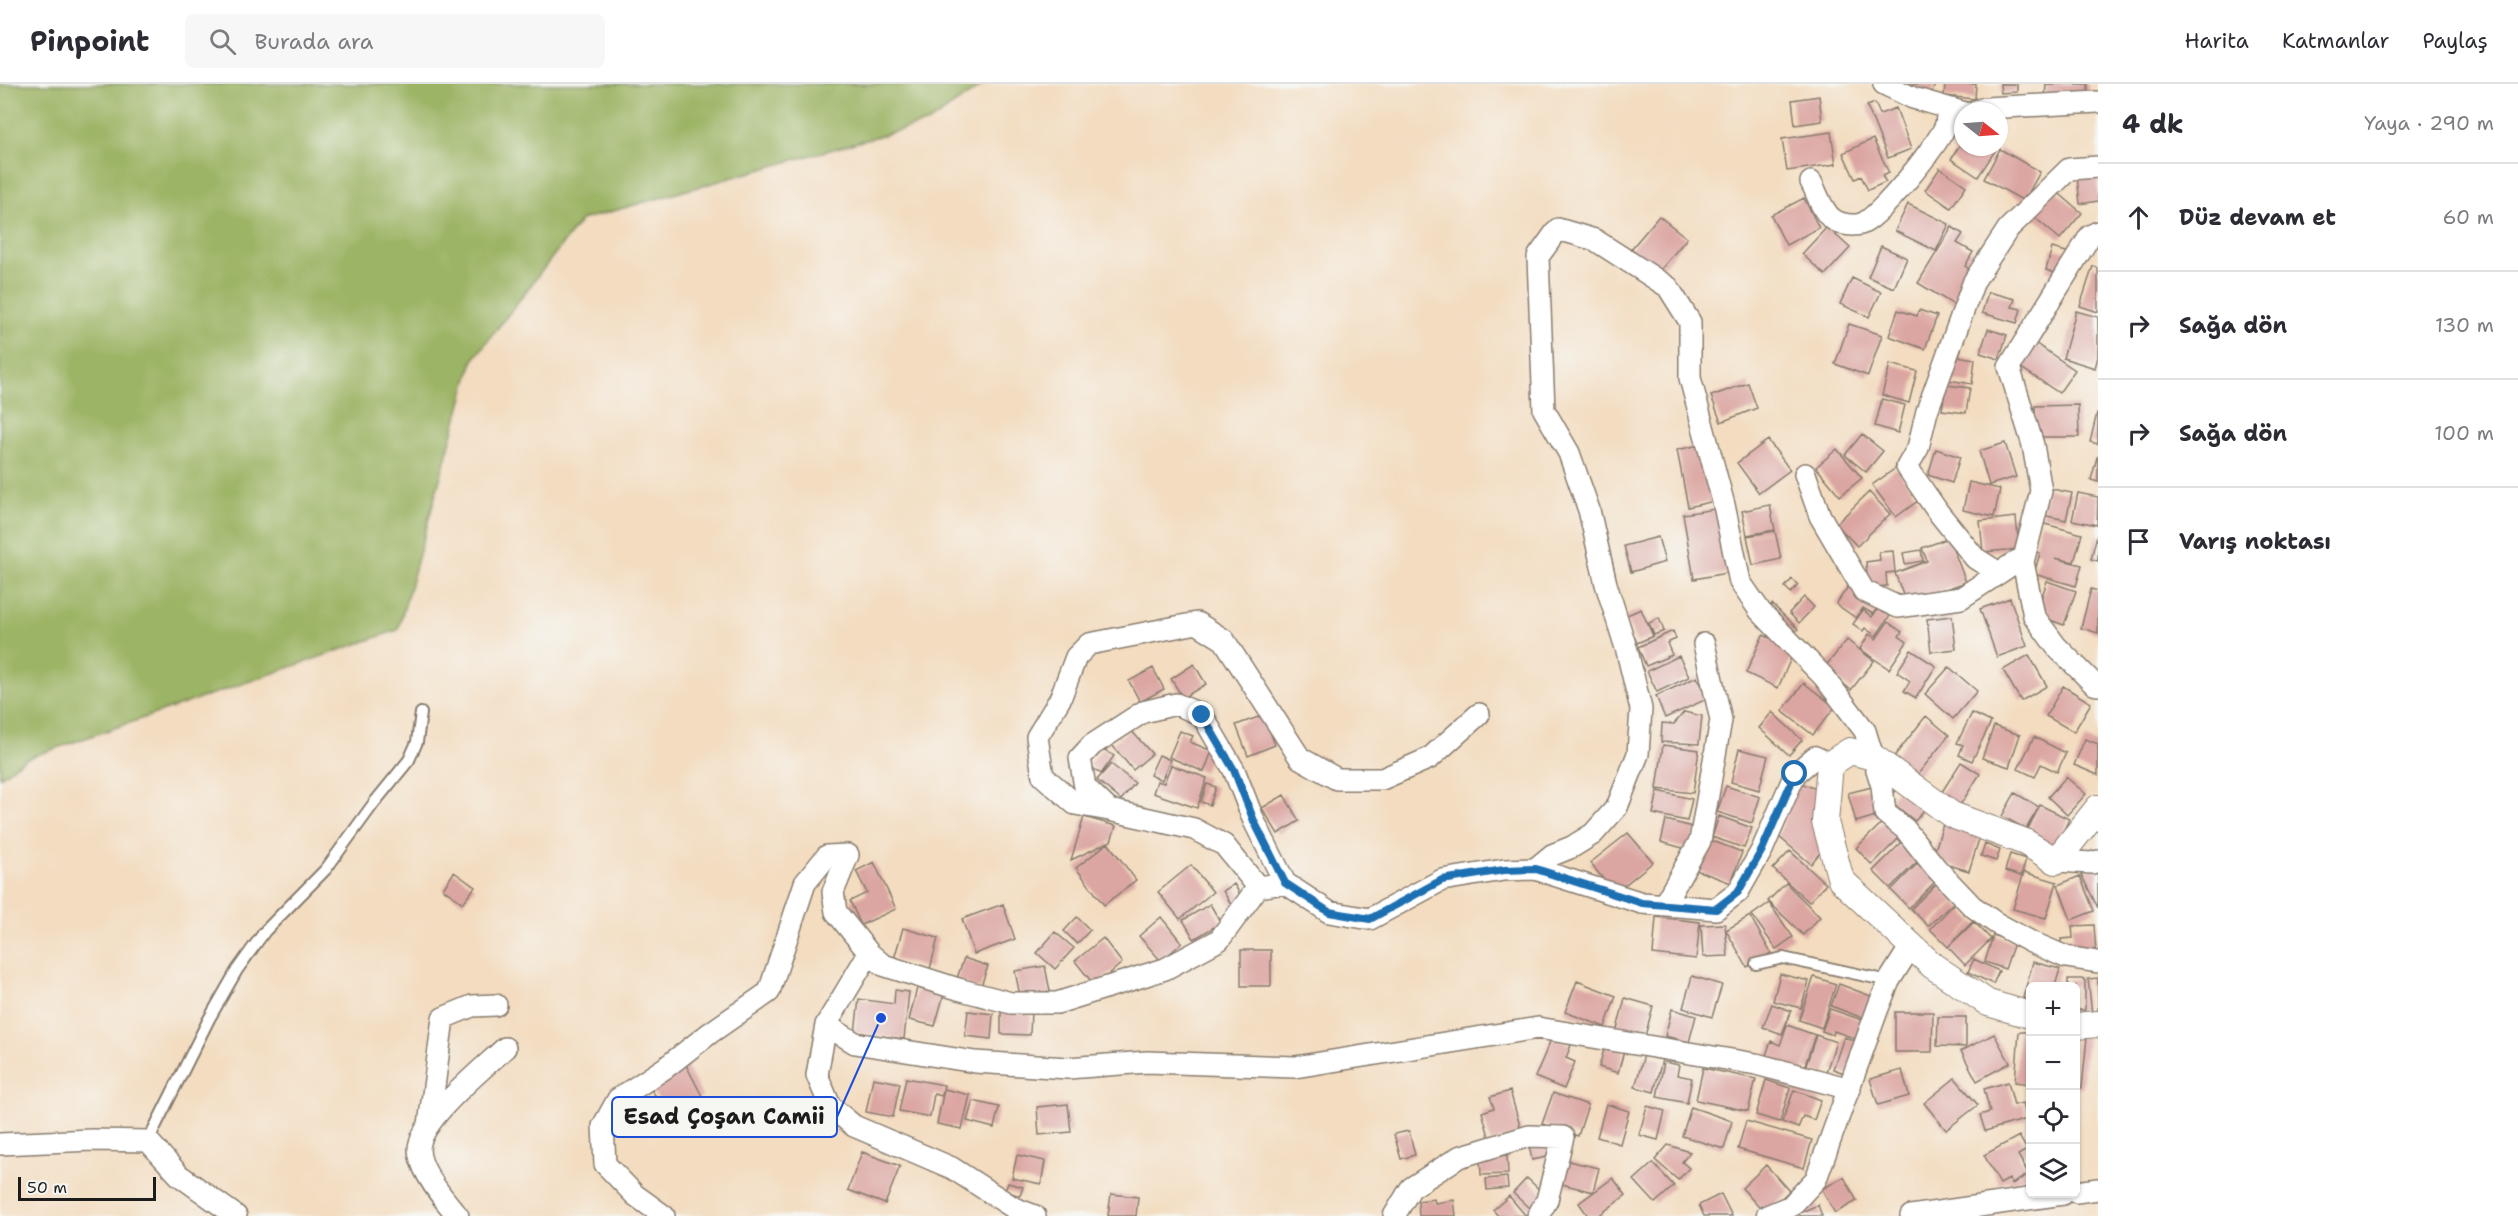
<!DOCTYPE html>
<html lang="tr">
<meta charset="utf-8">
<style>
body{margin:0;font-family:"Shantell Sans",sans-serif;background:#f7f7f7;color:#2b2b33}
.controls{position:absolute;right:18px;bottom:18px;display:grid;overflow:hidden;border-radius:9px;box-shadow:0 2px 4px #0004}
.controls button{width:54px;height:54px;display:grid;place-items:center;padding:0;border:0;border-bottom:2px solid #e1e1e2;background:#fff;color:#2b2b33;font:30px sans-serif}
.compass{position:absolute;left:1954px;top:18px;width:54px;height:54px;border-radius:50%;background:#fff;box-shadow:0 2px 4px #0004;rotate:107deg}
.scale{position:absolute;left:18px;bottom:15px;width:138px;box-sizing:border-box;padding-left:6px;border:3px solid #1c1c1c;border-top:0;font-size:16px;line-height:21px;white-space:nowrap;color:#1c1c1c;-webkit-text-stroke:4px #f6f6f2;paint-order:stroke}
.stop{position:absolute;width:18px;height:18px;margin:-14px;border:4px solid #1f6fb2;border-radius:50%;background:#fff}
.stop.end{background:#1f6fb2;border-color:#fff;box-shadow:0 2px 6px #0008}
.list{margin:0;padding:0;list-style:none}
h2{display:flex;justify-content:space-between;align-items:center;height:78px;margin:0;padding:0 24px;font-size:26px}
h2 small{font-size:20px;font-weight:400;color:#7c7c81}
.list li{display:grid;grid-template-columns:39px 1fr auto;gap:18px;align-items:center;box-sizing:border-box;height:108px;padding:0 24px;border-top:2px solid #e1e1e2}
.list b{display:block;font-size:22px;white-space:nowrap}
.list em{font-size:20px;font-style:normal;color:#7c7c81}
.icon{flex:none;width:33px;height:33px;fill:none;stroke:currentColor;stroke-width:2;stroke-linecap:round;stroke-linejoin:round}
.map{position:relative;flex:none;width:2098px;height:1132px;overflow:hidden}
header{display:flex;align-items:center;gap:36px;box-sizing:border-box;height:84px;padding:0 30px;background:#fff;border-bottom:2px solid #e1e1e2}
header strong{font-size:28px}
nav{display:flex;gap:33px;margin-inline-start:auto;font-size:21px}
.search{width:420px;height:54px;background:#f7f7f7;display:flex;align-items:center;gap:15px;box-sizing:border-box;padding:0 21px;border-radius:9px;color:#7c7c81;font-size:22px}
main{display:flex}
aside{flex:1;background:#fff}
.map>svg:first-child{display:block}
</style>
<header>
<strong>Pinpoint</strong>
<div class="search"><svg class="icon" aria-label="search" viewBox="0 0 24 24"><circle cx="10" cy="10" r="6"/><path d="M15 15l6 6"/></svg>Burada ara</div>
<nav><a>Harita</a><a>Katmanlar</a><a>Paylaş</a></nav>
</header>
<main>
<div class="map">
<svg width="2098" height="1132" viewBox="0 0 2098 1132">
<rect width="100%" height="100%" fill="#f6f6f2"/>
<filter id="ink" filterUnits="userSpaceOnUse"><feTurbulence type="fractalNoise" baseFrequency=".0167" numOctaves="2"/><feDisplacementMap in="SourceGraphic" scale="12" xChannelSelector="R" yChannelSelector="G"/><feConvolveMatrix kernelMatrix="1 2 1 2 8 2 1 2 1" color-interpolation-filters="sRGB"/></filter>
<filter id="wash" filterUnits="userSpaceOnUse"><feTurbulence type="fractalNoise" baseFrequency=".008" numOctaves="4" result="noise"/><feDisplacementMap in="SourceGraphic" scale="24" xChannelSelector="R" yChannelSelector="G"/><feGaussianBlur stdDeviation="1.35" result="paint"/><feColorMatrix in="noise" values="0 0 0 0 0 0 0 0 0 0 0 0 0 0 0 0 0 1.4 0 .05"/><feComposite in="paint" operator="in"/></filter>
<g filter="url(#wash)">
<rect width="100%" height="100%" fill="#f3dcbf"/>
<path fill="#9cb465" stroke="#5c6840" stroke-width="1.5" d="M0,0H984L929,38L581,136L473,276L398,546L25,675L0,693Z"/>
<g id="blocks">
<path fill="#dba5a1" d="M1905,0H1936L1928,14Z
M1945,0H1976L1975,15L1944,12Z
M2000,0H2017V8L2001,9Z
M2046,0H2088V9L2067,8V15L2045,14Z
M1819,12L1822,37L1795,41L1792,16Z
M1875,19L1880,30L1896,24L1911,65L1888,74L1867,22Z
M1831,48L1836,80L1787,87L1782,55Z
M1873,55L1889,89L1882,92L1886,98L1868,106L1861,92L1855,95L1843,69Z
M1963,56V63H1990L1995,67L1978,93L1951,75Z
M2000,65L2040,88L2024,117L1984,95Z
M1940,84L1966,102L1951,124L1925,106Z
M2098,90V117L2080,120L2077,92Z
M2055,106L2082,129L2060,155L2033,132Z
M1804,114L1819,144L1786,161L1771,131Z
M1908,120L1949,140L1936,167L1895,147Z
M1659,132L1687,154L1659,188L1631,165Z
M1827,143L1850,164L1825,191L1802,170Z
M1952,143L1963,150L1957,159L1973,168L1965,182L1974,188L1954,221L1918,199Z
M1881,162L1907,174L1894,204L1868,193Z
M2052,164L2070,169L2063,192L2046,186Z
M2093,182L2098,184V228L2080,222Z
M1852,194L1881,208L1869,233L1840,220Z
M1988,208L2015,215L2012,223L2021,225L2017,239L1982,229Z
M1898,226L1917,232L1919,226L1937,232L1925,265L1889,252Z
M2076,227L2098,233V273L2095,284L2063,274Z
M1849,240L1882,251L1868,292L1835,280Z
M1988,245L2007,251L1999,275L1980,269Z
M2035,259L2075,286L2059,309L2020,283Z
M1951,271L1975,275L1972,300L1948,296Z
M1890,280L1917,287L1909,319L1882,311Z
M1748,299L1757,324L1721,338L1711,312Z
M1946,301L1970,304L1966,329L1942,326Z
M1882,315L1905,321L1898,349L1875,342Z
M2078,321L2079,353H2036L2035,322Z
M2097,329H2098V360L2090,358Z
M1862,350L1883,367L1866,388L1845,371Z
M1768,356L1790,386L1759,409L1737,379Z
M2005,359L2016,393L1989,401L1979,367Z
M1704,360L1715,417L1688,423L1677,366Z
M1837,365L1862,394L1840,412L1816,383Z
M1936,365L1960,373L1952,399L1928,391Z
M2097,373H2098V398L2091,396Z
M1896,384L1919,416L1896,433L1872,401Z
M1969,398L2000,405L1994,433L1963,426Z
M2047,404L2072,409L2066,436L2042,431Z
M1869,408L1890,430L1857,462L1836,440Z
M2078,409L2098,413L2097,441L2072,436Z
M1770,421L1775,446L1747,451L1742,427Z
M1721,424L1732,488L1694,495L1683,430Z
M2016,433L2019,465L1983,468L1980,437Z
M2041,439L2082,450L2074,478L2055,474L2082,481L2076,502L2034,490L2040,469L2033,467Z
M1775,447L1781,475L1753,481L1747,452Z
M2097,451H2098V477L2091,475Z
M1658,453L1665,478L1631,488L1624,462Z
M1949,454L1966,498L1906,519L1895,489L1927,477L1922,464Z
M1921,466L1923,477L1905,480L1903,469Z
M1893,467L1895,488L1886,489L1887,502L1868,504L1866,478L1880,476L1879,468Z
M1792,495L1798,501L1791,509L1785,503Z
M2047,497L2076,507L2064,541L2036,531Z
M1850,500L1880,520L1873,530L1863,524L1856,534L1836,520Z
M2091,505L2098,507V549L2081,544Z
M1804,513L1814,523L1799,539L1789,529Z
M2010,514L2027,562L1997,573L1980,525Z
M1772,520L1798,545L1791,552L1765,527Z
M1881,521L1892,529L1876,552L1865,544L1863,547L1853,540L1863,526L1872,533Z
M1641,525L1653,552L1637,559L1625,532Z
M1952,532L1956,565L1931,568L1927,535Z
M1659,534L1664,547L1654,551L1649,539Z
M1888,538L1902,548L1899,552L1907,558L1889,585L1860,565L1869,550L1876,555Z
M1673,547L1676,555L1667,559L1672,571L1646,582L1638,563Z
M1763,551L1795,565L1778,604L1746,589Z
M1847,556L1874,577L1851,606L1824,584Z
M1911,566L1936,582L1916,614L1904,607L1910,597L1897,588Z
M2029,571L2047,602L2021,617L2003,586Z
M1679,572L1689,593L1657,608L1647,587Z
M1194,580L1206,600L1183,614L1171,595Z
M1949,583L1977,607L1953,635L1925,610Z
M1153,584L1164,605L1140,618L1129,597Z
M1697,593L1707,615L1665,634L1656,612Z
M1804,599L1835,623L1813,651L1782,627Z
M2063,602L2091,619L2074,648L2046,632Z
M1684,628L1702,632L1699,660L1661,658L1662,639L1674,640Z
M1772,628L1802,656L1789,671L1759,644Z
M1972,629L1991,638L1972,677L1959,671L1963,661L1957,659Z
M1264,631L1275,661L1248,672L1236,641Z
M1926,632L1949,651L1911,699L1888,680Z
M1994,642L2020,651L2009,683L1982,674Z
M1130,645L1152,670L1133,686L1112,661Z
M1180,647L1193,652L1190,658L1212,667L1204,688L1169,673Z
M2034,653L2066,669L2057,688L2041,680L2035,693L2018,685Z
M2085,655L2098,660V691L2074,681Z
M1663,661L1699,666L1693,709L1657,705Z
M1102,664L1114,672L1101,690L1089,681Z
M1739,665L1768,672L1759,706L1731,698Z
M1159,671L1170,676L1162,696L1150,691Z
M1961,678L1980,690L1955,729L1936,717Z
M1111,680L1135,699L1121,716L1097,696Z
M1171,681L1207,694L1197,724L1153,709L1157,697L1164,699Z
M2066,693L2086,710L2067,731L2048,713Z
M1798,698L1819,706L1822,766L1811,780L1778,752Z
M1207,700L1216,703L1210,721L1201,718Z
M1726,702L1760,713L1752,739L1717,728Z
M1872,703L1879,731L1856,738L1848,709Z
M1898,704L1925,725L1915,737L1889,716Z
M1658,707L1692,715L1687,737L1653,730Z
M2015,709L2039,723L2026,745L2002,732Z
M1284,711L1299,737L1278,750L1262,724Z
M2040,721L2069,735L2055,765L2025,751Z
M1719,732L1752,744L1744,764L1712,753Z
M1084,733L1116,742L1111,757L1071,776Z
M1666,736L1696,744L1690,766L1661,758Z
M1944,737L1981,749L1969,787L1932,776Z
M1883,738L1899,754L1872,781L1856,764Z
M1628,749L1653,778L1615,809L1590,779Z
M1707,755L1742,768L1731,799L1696,786Z
M1903,757L1920,775L1890,804L1873,787Z
M1108,759L1136,796L1104,821L1076,784Z
M1985,760L2000,766L1996,777L1981,772Z
M1790,767L1826,800L1809,818L1773,785Z
M2010,770L2026,775L2021,792L2005,787Z
M1921,776L1939,794L1909,824L1891,806Z
M874,778L896,825L861,841L850,817L867,809L856,787Z
M1191,781L1213,808L1180,835L1158,808Z
M2098,781V824L2081,790Z
M454,788L475,803L463,819L443,805Z
M2024,788L2057,798L2046,834L2013,825Z
M2080,792L2094,827L2071,836L2058,801Z
M1786,799L1820,833L1803,851L1768,817Z
M1937,799L1955,817L1928,842L1911,825Z
M1234,800L1243,815L1232,822L1223,807Z
M1769,819L1793,853L1776,865L1752,831Z
M1955,819L1973,837L1948,863L1930,845Z
M1003,820L1015,855L974,870L962,835Z
M1210,820L1221,839L1194,855L1183,836Z
M1750,832L1771,869L1747,883L1726,846Z
M1077,833L1090,846L1077,860L1064,847Z
M1161,833L1182,859L1161,877L1139,852Z
M1656,833L1700,838L1696,875L1653,870Z
M1974,838L1991,855L1965,881L1948,863Z
M1725,840L1728,872L1703,873L1701,841Z
M2094,841L2096,868L2062,871L2061,855L2073,854L2072,842Z
M903,844L938,854L930,885L894,875Z
M1055,848L1074,864L1055,885L1037,869Z
M1993,851L2014,859L2005,885L1985,878Z
M1103,854L1122,879L1095,902L1075,877Z
M1241,866H1271V902H1241Z
M964,874L988,882L980,905L956,897Z
M1974,875L1999,887L1993,900L1968,888Z
M2033,878L2060,885L2055,902H2030V916L2023,914Z
M1045,882L1051,912L1021,917L1015,887Z
M1780,890L1809,897L1801,924L1773,917Z
M1692,892L1722,901L1712,933L1683,924Z
M1814,893L1836,900L1822,944L1799,936Z
M2098,894V930H2092L2088,895Z
M2068,895H2085V926H2076V902H2068Z
M1577,897L1616,912L1605,943L1565,928Z
M1839,900L1876,914L1868,936L1831,922Z
M917,904L944,910L935,942L909,936Z
M895,906L909,908L904,955L855,949L859,915L894,920Z
M1625,914L1653,922L1644,956L1616,949Z
M1772,920L1791,927L1782,950L1763,943Z
M1001,925L1031,926L1030,951L1001,950Z
M1672,925L1696,932L1689,958L1665,952Z
M1830,925L1868,938L1862,957L1834,947L1833,951L1822,947Z
M968,927L993,930L991,955L965,952Z
M1895,928H1933L1932,968H1895Z
M1938,933H1966V963L1937,962Z
M1787,941L1815,951L1802,990L1764,977L1771,957L1780,961Z
M2019,948H2030V1000L2015,998Z
M1994,950L2010,979L1977,997L1961,967Z
M1816,951L1836,958L1825,991L1805,984Z
M2076,952L2087,953L2082,1004L2076,1003Z
M1552,953L1571,961L1566,974L1575,978L1564,1005L1535,993Z
M1844,953L1858,958L1847,990L1833,985Z
M1605,962L1624,967L1618,989L1599,983Z
M1644,971L1662,976L1654,1008L1635,1003Z
M684,977L702,1012L673,1035L649,1003Z
M1664,978L1679,981L1677,991L1692,994L1687,1019L1657,1013Z
M1703,984L1756,995L1748,1027L1696,1016Z
M1902,986L1909,1012L1878,1021L1870,995Z
M873,994L900,999L893,1033L866,1028Z
M906,994L944,1001L942,1012L934,1010L930,1033L899,1027Z
M1955,994L1978,1021L1946,1046L1924,1019Z
M1766,996L1790,1004L1780,1038L1756,1031Z
M2008,998L2014,1021L2023,1019L2027,1035L1985,1047L1980,1031L1990,1028L1984,1005Z
M944,1005L970,1011L962,1045L937,1040Z
M1794,1006L1821,1016L1814,1036L1803,1032L1798,1044L1782,1038Z
M1510,1007L1522,1049L1491,1059L1482,1028L1494,1024L1490,1013Z
M1553,1009L1588,1021L1578,1052L1542,1040Z
M973,1017L999,1023L994,1044L967,1037Z
M1068,1020L1071,1048L1039,1051L1037,1023Z
M1606,1020L1629,1027L1620,1060L1597,1053Z
M1647,1022L1665,1027L1658,1056L1639,1051Z
M1691,1023L1732,1037L1724,1065L1682,1052Z
M1746,1037L1812,1056L1804,1084L1738,1065Z
M1409,1047L1415,1071L1401,1075L1394,1050Z
M2019,1052L2027,1066L2018,1071L2029,1090L2012,1100L2009,1095L2000,1100L1984,1071Z
M1549,1057L1552,1072L1532,1076L1529,1061Z
M1668,1061L1690,1068L1682,1078L1689,1084L1678,1096L1655,1076Z
M862,1068L900,1082L885,1120L848,1106Z
M1017,1071L1045,1077L1041,1100L1012,1094Z
M1507,1071L1508,1090L1481,1091L1480,1073Z
M1564,1076L1599,1084L1593,1108L1558,1099Z
M1653,1079L1674,1102L1655,1119L1634,1096Z
M1766,1081L1789,1107L1765,1130L1742,1104Z
M1507,1093L1508,1104L1487,1106L1486,1095Z
M1844,1093L1857,1117L1835,1129L1822,1105Z
M1527,1094L1545,1111L1531,1126L1513,1109Z
M1613,1094L1626,1111L1598,1132H1588L1579,1119Z
M1008,1099L1023,1103L1020,1112L1005,1107Z
M1111,1110L1138,1113L1136,1132H1108Z
M1721,1110L1732,1132H1704L1699,1121Z
M1509,1112L1526,1132H1498L1493,1126Z
M1434,1115L1435,1119L1454,1116L1456,1132H1419L1418,1117Z
M1818,1121L1822,1132H1800L1799,1129Z"/>
</g>
</g>
<g filter="url(#ink)">
<use href="#blocks" fill-opacity="0" stroke="#887c6e" stroke-width="1.5"/>
<g fill="none" stroke-linecap="round" stroke-linejoin="round">
<defs>
<path id="service" d="M1756,880L1783,874L1889,897
M148,1057L209,935L237,886L265,847L326,785L374,719L409,676L417,658L421,629"/>
<path id="minor" d="M1884,0L1913,14L1962,28
M1975,27L1986,24L2098,18
M1811,98C1818,110 1822,129 1834,136C1841,141 1854,142 1861,140C1879,135 1937,61 1945,43C1947,38 1947,31 1948,25
M2098,148L2090,152L2009,283L2033,361L2041,407L2023,478L2034,532L2056,562L2094,600L2098,601
M1805,390L1820,432L1864,507L1898,523L1961,514L1999,489
M2023,478L2017,477L1999,489L1975,474L1938,428L1907,383L1918,364L1927,327L1974,197L2008,145L2069,85L2098,83
M1830,680L1815,673L1795,690L1762,766L1738,808L1716,825L1642,819L1535,785L1504,786L1442,796L1370,835L1329,828L1285,799L1258,803L1219,856L1165,885L1057,919H1011L958,905L883,881L869,869L826,941L855,959L975,978L1068,984L1147,978L1295,983L1538,944L1756,980L1850,1005
M1109,726L1075,720L1043,692L1037,653L1060,615L1076,573L1089,560L1197,539L1224,556L1300,674L1337,695H1382L1430,674L1479,630
M2056,777L2092,779L2098,777
M1535,785L1552,771L1572,763L1593,750L1617,723L1638,670L1641,625L1627,567L1606,500L1589,426L1569,369L1544,326L1538,173L1558,145L1595,156L1668,203L1690,238V294L1724,421L1740,498L1760,527L1824,593L1865,647L1882,702L1885,729L1905,745L1936,784L1972,822L1996,839L2031,858L2066,873L2098,878
M1258,803L1224,761L1194,745L1109,726L1085,703L1080,674L1092,661L1143,628L1176,620L1202,631L1234,686L1254,737L1285,799
M1665,819L1700,757L1721,636L1704,560
M826,941L817,991L830,1022L854,1042L952,1084L1014,1124L1035,1132
M429,1041L443,934L472,922L496,921
M0,1060L92,1056L148,1057L179,1091L236,1132
M2076,1108L2098,1105
M458,1132C445,1117 419,1086 419,1065C420,1035 483,985 505,964
M664,1132L635,1111L605,1080L603,1042L618,1015L665,984L710,949L769,908L805,799L827,772L848,771L833,808L836,828L869,869
M1394,1132L1411,1104L1459,1073L1529,1052L1563,1053L1547,1116L1538,1132
M1767,1132L1791,1122L1816,1095L1878,924L1889,897L1911,862
M1911,1132L2063,1110"/>
<path id="tertiary" d="M2030,931L1988,919L1933,882L1841,796L1825,738L1830,680L1850,667L1873,673L1952,731L2025,758L2056,777L2098,724
M2076,942L2098,940"/>
</defs>
<use href="#service" stroke="#887c6e" stroke-width="14"/>
<use href="#minor" stroke="#887c6e" stroke-width="24"/>
<use href="#tertiary" stroke="#887c6e" stroke-width="28"/>
<use href="#service" stroke="#fff" stroke-width="10"/>
<use href="#minor" stroke="#fff" stroke-width="21"/>
<use href="#tertiary" stroke="#fff" stroke-width="26"/>
</g>
</g>
<g fill="none" stroke-linecap="round" stroke-linejoin="round" filter="url(#ink)">
<path stroke="#1f6fb2" stroke-width="8" d="M1202,631L1234,686L1254,737L1285,799L1329,828L1370,835L1442,796L1504,786L1536,785L1642,819L1716,825L1738,808L1762,766L1795,690"/>
</g>
<path fill="none" stroke="#1d4ed8" stroke-width="2" d="M881 934L837 1033"/>
<circle fill="#1d4ed8" stroke="#f6f6f2" stroke-width="2" cx="881" cy="934" r="6"/>
<rect fill="#f6f6f2" stroke="#1d4ed8" stroke-width="2" x="612" y="1013" width="225" height="40" rx="6"/>
<g font-size="22" text-anchor="middle" font-weight="bold" fill="#1c1c1c">
<text x="724" y="1040">Esad Çoşan Camii</text>
</g>
</svg>
<div class="controls">
<button>+</button>
<button>−</button>
<button><svg class="icon" aria-label="locate" viewBox="0 0 24 24"><circle cx="12" cy="12" r="6"/><path d="M12 2v4M12 18v4M2 12h4M18 12h4"/></svg></button>
<button><svg class="icon" aria-label="layers" viewBox="0 0 24 24"><path d="M12 4l9 5-9 5-9-5zM3 14l9 5 9-5"/></svg></button>
</div>
<svg class="compass" viewBox="-18 -18 36 36"><path d="M0-13l5 13h-10z" fill="#e53935"/><path d="M0 13l5-13h-10z" fill="#7c7c81"/></svg>
<div class="scale">50 m</div>
<div class="stop" style="left:1795px;top:690px"></div>
<div class="stop end" style="left:1202px;top:631px"></div>
</div>
<aside>
<h2>4 dk<small>Yaya · 290 m</small></h2>
<ul class="list">
<li><svg class="icon" aria-label="ahead" viewBox="0 0 24 24"><path d="M12 20V5M6 11l6-6 6 6"/></svg><div><b>Düz devam et</b></div><em>60 m</em></li>
<li><svg class="icon" aria-label="right" viewBox="0 0 24 24"><path d="M7 20v-9h11M14 6l5 5-5 5"/></svg><div><b>Sağa dön</b></div><em>130 m</em></li>
<li><svg class="icon" aria-label="right" viewBox="0 0 24 24"><path d="M7 20v-9h11M14 6l5 5-5 5"/></svg><div><b>Sağa dön</b></div><em>100 m</em></li>
<li><svg class="icon" aria-label="arrive" viewBox="0 0 24 24"><path d="M6 21V4h12l-3 4 3 4H6"/></svg><div><b>Varış noktası</b></div></li>
</ul>
</aside>
</main>
